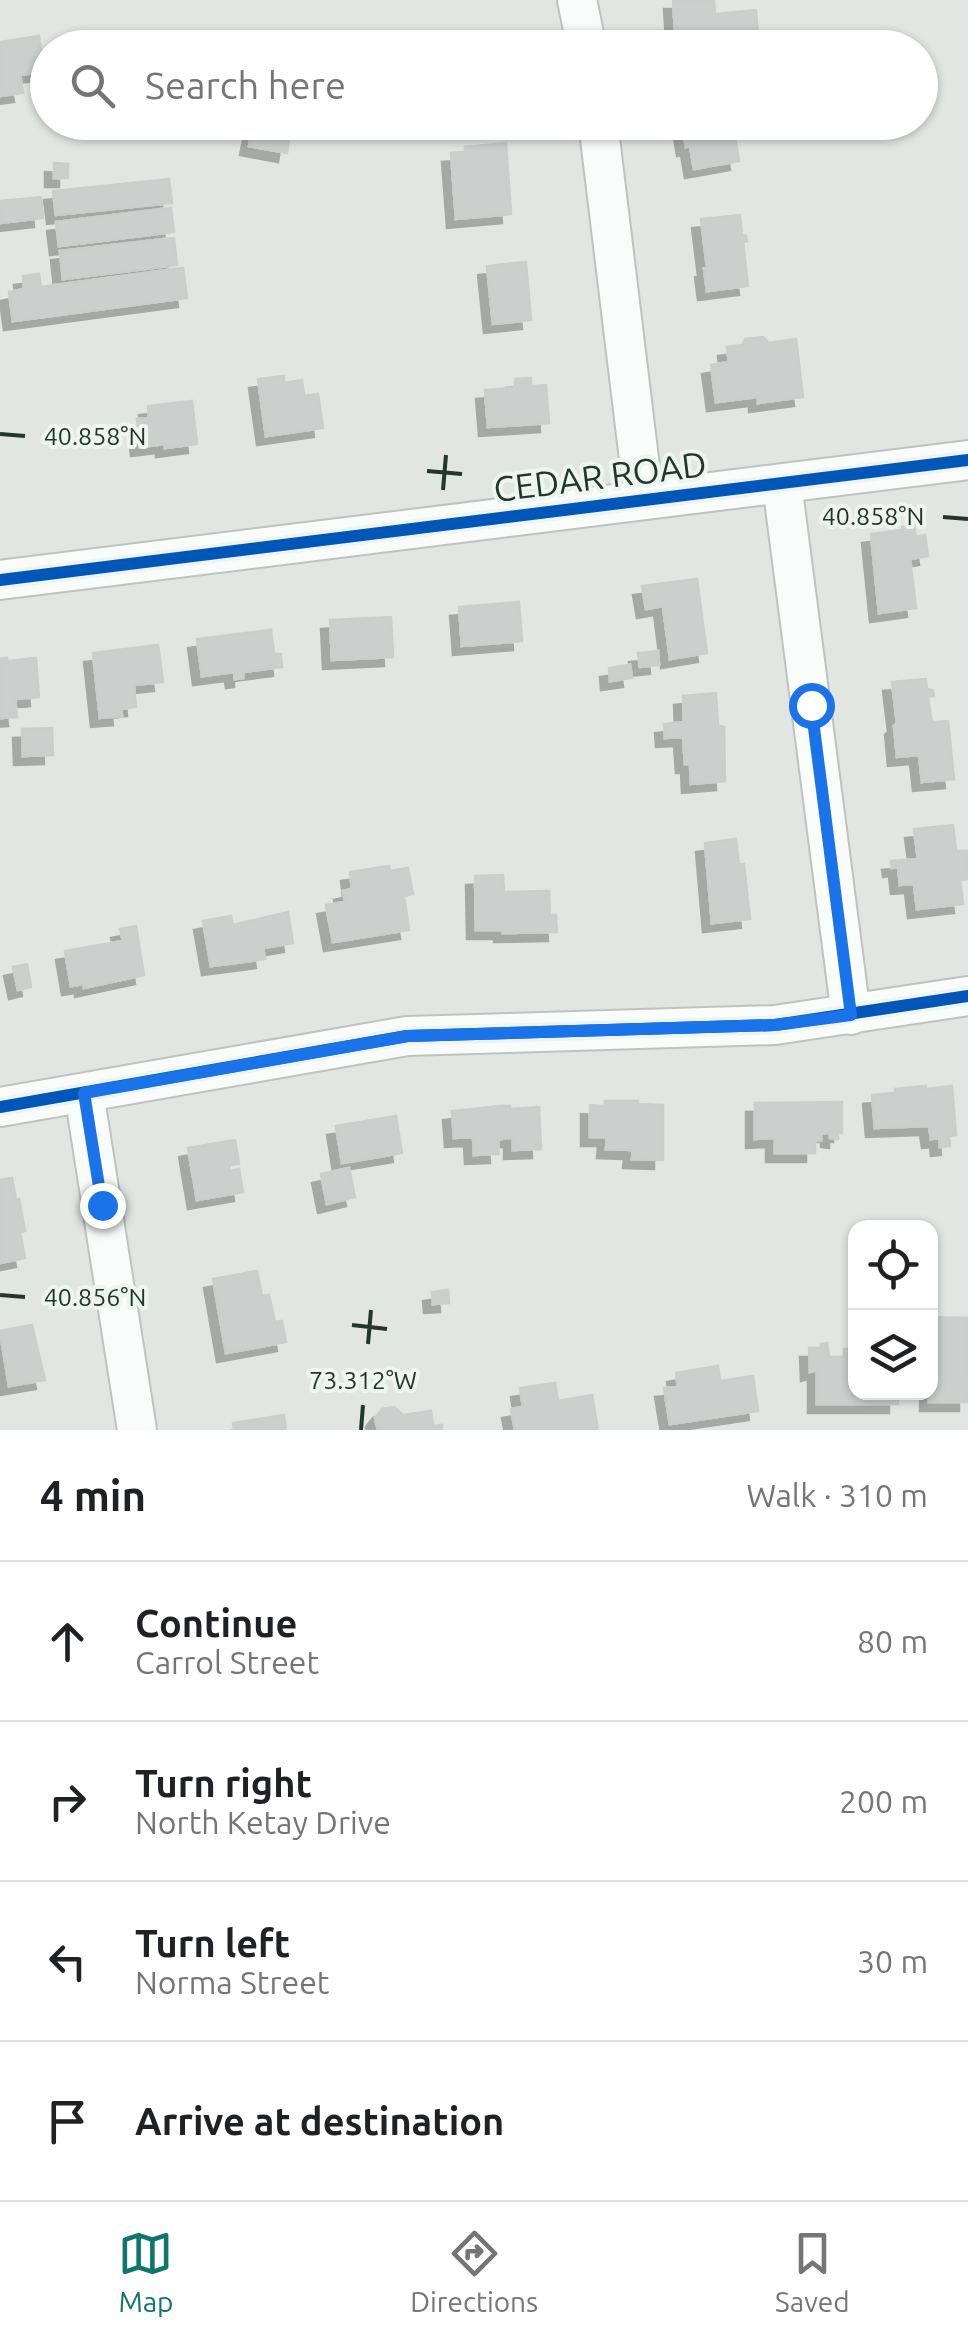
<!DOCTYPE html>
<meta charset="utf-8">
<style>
body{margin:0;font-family:Ubuntu,sans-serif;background:#f6f6f6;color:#202124}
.controls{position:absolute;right:30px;bottom:30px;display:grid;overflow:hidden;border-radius:20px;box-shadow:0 2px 8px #0004}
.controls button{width:90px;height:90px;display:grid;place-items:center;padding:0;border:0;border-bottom:2px solid #e0e0e0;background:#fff;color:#202124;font:50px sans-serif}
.stop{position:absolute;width:30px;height:30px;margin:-22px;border:8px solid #1a73e8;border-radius:50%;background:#fff}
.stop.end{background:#1a73e8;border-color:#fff;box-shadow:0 2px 10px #0008}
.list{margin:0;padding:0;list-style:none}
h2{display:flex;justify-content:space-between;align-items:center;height:130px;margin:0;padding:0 40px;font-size:42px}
h2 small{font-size:32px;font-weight:400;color:#757577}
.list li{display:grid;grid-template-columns:65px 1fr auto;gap:30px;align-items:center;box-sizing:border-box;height:160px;padding:0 40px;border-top:2px solid #e0e0e0}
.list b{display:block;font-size:38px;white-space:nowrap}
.list p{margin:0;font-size:32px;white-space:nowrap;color:#757577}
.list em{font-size:32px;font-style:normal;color:#757577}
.icon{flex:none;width:55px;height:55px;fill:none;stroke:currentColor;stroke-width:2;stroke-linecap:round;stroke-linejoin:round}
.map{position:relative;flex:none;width:968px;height:1430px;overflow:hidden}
.search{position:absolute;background:#fff;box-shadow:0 2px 8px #0004;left:30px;right:30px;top:30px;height:110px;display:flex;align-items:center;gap:25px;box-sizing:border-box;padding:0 35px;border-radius:55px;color:#757577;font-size:38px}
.sheet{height:770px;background:#fff}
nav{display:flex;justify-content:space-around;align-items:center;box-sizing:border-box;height:140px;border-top:2px solid #e0e0e0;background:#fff;font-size:28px;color:#757577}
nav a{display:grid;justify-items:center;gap:5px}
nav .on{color:#0f766e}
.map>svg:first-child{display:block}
</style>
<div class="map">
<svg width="968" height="1430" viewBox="0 0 968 1430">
<defs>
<filter id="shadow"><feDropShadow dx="-9" dy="9" stdDeviation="0" flood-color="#0004"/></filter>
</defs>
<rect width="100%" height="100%" fill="#e1e6e3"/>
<path fill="#cbcfcd" stroke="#cacfcc" stroke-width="2.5" filter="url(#shadow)" d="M673,0H714L715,14L756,10L758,37L676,46Z
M105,32L185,40L184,48H103Z
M39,36L44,72L20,75L23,93L0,96V42Z
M495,36L497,48H457L456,43Z
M254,122H292L287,153L249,146Z
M682,122H746L747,127L734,129L739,161L694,169L690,146L686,147Z
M506,143L511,214L456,219L451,153L465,152V147Z
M54,163L68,164V178H54Z
M169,179L172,203L56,215L53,191Z
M41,197L43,218L0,223V201Z
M171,208L174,232L59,246L56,222Z
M740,215L742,234L746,236L747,241L743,242L748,286L707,291L704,268L707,267L701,219Z
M174,238L177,265L63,279L60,251Z
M526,262L531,320L493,324L487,266Z
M183,268L187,298L13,321L9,292L24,289L23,276L39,274L41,287Z
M763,337L769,343L796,339L803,397L758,403V397L716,402L711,365L729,362L727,347L742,345L745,339Z
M284,376V383L302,380L304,396L318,394L323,428L266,436L258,379Z
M531,378V386L546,385L549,423L488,427L485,390L515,388V379Z
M192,401L197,444L165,448V444L140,447L137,419L149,418L148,406Z
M914,525L916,537L925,535L928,556L910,559L916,608L879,613L871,534L902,530V527Z
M697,579L707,653L670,659L663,606L646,609L642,586Z
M519,602L522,641L462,646L459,607Z
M391,617L393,657L332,660L330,620Z
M271,630L274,654H281L282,667L243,672V678L235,679L234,672L202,676L197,639Z
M158,645L163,682L134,685L136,707L121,709L122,716L100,718L93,653Z
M658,651L659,665L640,667L638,653Z
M7,658L8,661L36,658L39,697L15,699L17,717L0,718V659Z
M630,665L632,678L610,681L609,668Z
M926,679L927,689L933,690L934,696L928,697L931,718L933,722L948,721L954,779L922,782L919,755L897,757L894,726L897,723L892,682Z
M716,693L718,725L724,727L725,781L691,784L690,764H685L683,737L665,738L664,724L684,722L683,696Z
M52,728L53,755L23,756L22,729Z
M953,825L956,851H968V879L960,880L963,904L917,909L914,884L900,885L898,867L892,868L891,861L918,859L914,829Z
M736,839L739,865L744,864L750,919L712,923L705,843Z
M389,866L390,871L408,868L413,894L404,896L409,930L333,942L326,905L345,902L343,891L352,889L350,872Z
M503,875L504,892L549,891L550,915H556L557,932L503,933V930H476L475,876Z
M288,912L293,943L263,948L265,959L211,966L203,921L231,916L233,925Z
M136,926L144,975L84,988V984L71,986L65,951L123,941L120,929Z
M27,964L31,987L18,990L13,967Z
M926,1086V1089L952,1086L956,1135L949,1136L950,1146L940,1147L939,1138L931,1139L929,1126L875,1128L872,1095L895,1093V1089Z
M605,1101H638V1104L663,1105V1160L632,1159L633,1150L606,1149L607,1137H590V1105L605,1106Z
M842,1102V1133H838V1139L830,1138V1133H821V1140H815V1153H775V1138L755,1139V1103Z
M500,1106H510V1109L539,1107L541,1149L513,1150V1138H505L498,1140L499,1154L474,1155L473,1137L454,1138L452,1111Z
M396,1116L402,1153L342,1163L336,1126Z
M235,1140L239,1164L229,1165L230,1171L239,1169L243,1192L197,1200L188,1148Z
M349,1168L355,1197L327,1204L321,1174Z
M12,1178L16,1200L19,1199L25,1231L20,1232L25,1258L0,1263V1180Z
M257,1271L262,1296L269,1295L275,1322L282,1321L286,1342L226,1353L213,1279Z
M448,1290L449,1303L433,1304L432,1292Z
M930,1317L967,1318L968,1402H929Z
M32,1325L45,1380L9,1386L0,1331Z
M827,1343L829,1357H844V1349H856V1392H898V1404H817V1370L810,1372L809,1348H821V1344Z
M718,1366L720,1381L753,1376L758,1411L670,1424L664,1388L678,1387L676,1373Z
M555,1383L558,1401L592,1395L598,1430H515L511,1409L523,1407L520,1388Z
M394,1407L403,1415L431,1411L433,1426L442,1425V1430H378L375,1418L382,1409Z
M284,1415L286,1430H234L233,1423Z"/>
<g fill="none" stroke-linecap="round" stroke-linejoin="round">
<defs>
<path id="minor" d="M577,0L587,48
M598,122L644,500
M782,484L851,1015
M0,580L968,460
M84,1093L137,1430
M0,1107L407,1036L775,1025L968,996"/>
</defs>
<use href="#minor" stroke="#bec3c0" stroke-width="42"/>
<use href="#minor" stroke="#fafbfb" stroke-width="38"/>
<defs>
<path id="cycleway" d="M0,580L968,460
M0,1107L407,1036L775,1025L968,996"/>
</defs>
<use href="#cycleway" stroke="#eef5f1" stroke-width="19"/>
<use href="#cycleway" stroke="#0057b8" stroke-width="12"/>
</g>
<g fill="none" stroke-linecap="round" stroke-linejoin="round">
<path stroke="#1a73e8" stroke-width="12" d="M102,1205L84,1093L408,1036L775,1025L851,1015L811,705"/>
</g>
<path fill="none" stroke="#22362e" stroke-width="4" d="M0,434L25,436M427,471L462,474M443,490L446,455M943,517L968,519M0,1295L25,1297M352,1325L387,1329M368,1344L371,1310M361,1430L363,1405"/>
<g text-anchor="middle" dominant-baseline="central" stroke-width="8" stroke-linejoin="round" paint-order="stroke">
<g font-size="35" fill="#22362e" stroke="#eef5f1">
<text transform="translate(600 476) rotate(-7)">CEDAR ROAD</text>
</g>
</g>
<g font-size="25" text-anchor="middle" fill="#22362e" stroke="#eef5f1" stroke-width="8" stroke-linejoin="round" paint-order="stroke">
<text x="95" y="445">40.858°N</text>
<text x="873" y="525">40.858°N</text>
<text x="95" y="1306">40.856°N</text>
<text x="363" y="1389">73.312°W</text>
</g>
</svg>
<div class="controls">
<button><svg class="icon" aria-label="locate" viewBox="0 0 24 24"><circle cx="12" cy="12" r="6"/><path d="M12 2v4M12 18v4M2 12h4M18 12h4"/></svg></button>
<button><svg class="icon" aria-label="layers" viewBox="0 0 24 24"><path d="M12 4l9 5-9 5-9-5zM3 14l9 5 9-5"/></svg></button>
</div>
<div class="stop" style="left:811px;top:705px"></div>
<div class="stop end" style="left:102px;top:1205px"></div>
<div class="search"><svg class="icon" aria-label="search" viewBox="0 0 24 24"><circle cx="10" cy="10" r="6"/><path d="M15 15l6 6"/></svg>Search here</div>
</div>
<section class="sheet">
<h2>4 min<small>Walk · 310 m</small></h2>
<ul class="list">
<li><svg class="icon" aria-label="ahead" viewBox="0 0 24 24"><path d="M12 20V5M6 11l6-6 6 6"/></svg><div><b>Continue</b><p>Carrol Street</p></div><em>80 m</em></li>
<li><svg class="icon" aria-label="right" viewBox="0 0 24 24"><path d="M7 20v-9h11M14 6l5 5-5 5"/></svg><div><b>Turn right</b><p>North Ketay Drive</p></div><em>200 m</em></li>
<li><svg class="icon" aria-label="left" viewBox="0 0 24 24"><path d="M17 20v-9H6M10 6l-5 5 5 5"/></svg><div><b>Turn left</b><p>Norma Street</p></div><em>30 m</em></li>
<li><svg class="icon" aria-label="arrive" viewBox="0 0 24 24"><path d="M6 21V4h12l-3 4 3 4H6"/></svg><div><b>Arrive at destination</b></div></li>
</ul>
</section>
<nav>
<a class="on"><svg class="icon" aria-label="map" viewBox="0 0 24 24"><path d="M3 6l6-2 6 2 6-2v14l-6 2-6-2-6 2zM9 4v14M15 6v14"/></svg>Map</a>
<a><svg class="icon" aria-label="directions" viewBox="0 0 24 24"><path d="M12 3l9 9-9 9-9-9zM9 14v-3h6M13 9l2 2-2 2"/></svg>Directions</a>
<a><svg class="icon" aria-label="saved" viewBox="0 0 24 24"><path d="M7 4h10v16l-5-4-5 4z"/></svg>Saved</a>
</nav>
